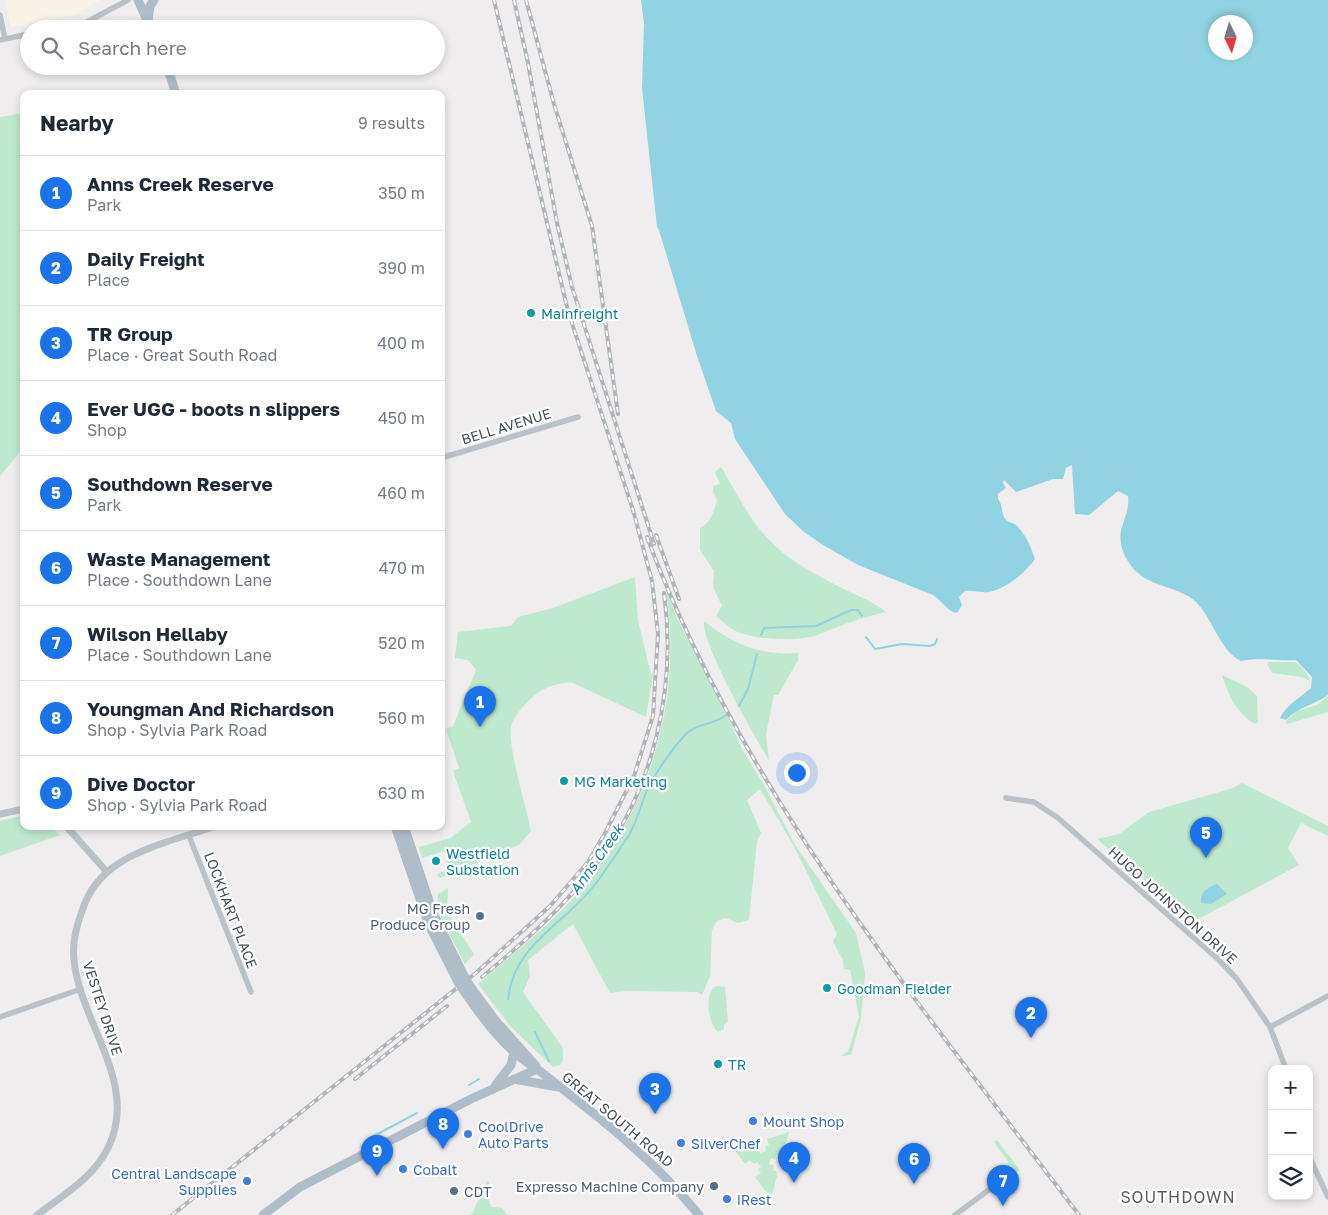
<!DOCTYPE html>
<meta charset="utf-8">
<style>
body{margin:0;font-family:"Golos Text",sans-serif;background:#f6f6f7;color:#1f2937}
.controls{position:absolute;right:15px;bottom:15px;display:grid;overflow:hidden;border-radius:10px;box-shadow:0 2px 8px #0003}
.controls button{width:45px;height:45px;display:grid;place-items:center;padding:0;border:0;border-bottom:1px solid #e0e1e3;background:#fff;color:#1f2937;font:25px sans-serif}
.compass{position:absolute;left:1208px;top:15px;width:45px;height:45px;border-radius:50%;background:#fff;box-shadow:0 2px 8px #0003;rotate:175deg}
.you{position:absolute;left:796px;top:772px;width:18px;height:18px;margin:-12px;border:4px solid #fff;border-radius:50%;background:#1a73e8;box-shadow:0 0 0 8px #1a73e833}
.badge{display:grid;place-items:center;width:32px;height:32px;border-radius:50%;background:#1a73e8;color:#fff;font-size:16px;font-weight:700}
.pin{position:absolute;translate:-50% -41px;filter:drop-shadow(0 1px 2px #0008)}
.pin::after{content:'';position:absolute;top:26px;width:18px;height:15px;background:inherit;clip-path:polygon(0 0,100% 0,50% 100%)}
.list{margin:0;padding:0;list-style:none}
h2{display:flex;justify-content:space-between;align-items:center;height:65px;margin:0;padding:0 20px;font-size:21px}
h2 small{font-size:16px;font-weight:400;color:#747a83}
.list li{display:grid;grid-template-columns:32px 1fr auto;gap:15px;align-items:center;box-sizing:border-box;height:75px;padding:0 20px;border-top:1px solid #e0e1e3}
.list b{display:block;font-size:19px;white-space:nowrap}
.list p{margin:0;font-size:16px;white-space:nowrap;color:#747a83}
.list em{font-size:16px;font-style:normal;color:#747a83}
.icon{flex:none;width:28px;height:28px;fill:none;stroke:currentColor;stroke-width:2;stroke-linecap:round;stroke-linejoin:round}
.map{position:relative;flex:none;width:1328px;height:1215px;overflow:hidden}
.search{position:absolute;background:#fff;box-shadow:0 2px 8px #0003;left:20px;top:20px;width:425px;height:55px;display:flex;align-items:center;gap:12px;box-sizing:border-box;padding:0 18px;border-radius:28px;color:#747a83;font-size:19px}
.panel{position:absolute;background:#fff;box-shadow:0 2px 8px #0003;left:20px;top:90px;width:425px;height:740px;border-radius:10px}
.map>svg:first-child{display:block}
</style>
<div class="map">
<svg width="1328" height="1215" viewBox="0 0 1328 1215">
<rect width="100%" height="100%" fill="#efeded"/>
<path fill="#f9f3e7" d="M5,0H100L75,15L11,27Z"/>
<path fill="#bfe9ce" d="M24,113V447L0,476V117Z
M721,467C736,492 749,519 769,540C786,558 811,572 832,583C850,593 870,599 886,612C862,617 840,626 817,635C799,642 750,640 734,630C727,626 721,620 716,616L722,606L713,587L714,571L700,550V528C711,523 714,511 717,500L713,492V486L720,484L715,472Z
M635,577L638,620L651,675L653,674L646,717L573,683C558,682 545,687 534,696C525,703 513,717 511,727C508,750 526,805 531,831L519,845L440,878L437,876L439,873L450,869L444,851L422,858L419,847L450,838L471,822L453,771L459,768L446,729L453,726L476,670L468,660L455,658L458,632L511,626L518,617L553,608Z
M665,587L677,618L728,717L742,749L763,783L795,845L856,933L865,973L861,1018L851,1055L841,1056L848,1051L859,1017L850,970L844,969L843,960L833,942L837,934L794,846L760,789L747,800L761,833L757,841L749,920L738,923L726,918L717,921L712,930L710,976L702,995L697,992L626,991L610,993L573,924L528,960L530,976L523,992L563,1048V1060L560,1065L553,1067L511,1027L478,984C514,953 553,923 584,886C652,805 684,691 665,587Z
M704,621C732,644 761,656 798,653V660L778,695H774L766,734L769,760C755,737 701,643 704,621Z
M1269,662H1296L1306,672L1310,681L1302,677L1272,673L1267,664Z
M1222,675L1247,687L1257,696L1258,722L1255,724C1235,712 1229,696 1222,675Z
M1328,696V712L1287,724L1286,721L1297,711L1317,705Z
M1242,783L1328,826V836L1301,823L1288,848L1299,865L1193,922L1097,839L1119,834L1149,812L1233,788Z
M24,815V826H55V831L60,835L0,856V821Z
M448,888L447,912L474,954L465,964L441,918L437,906L438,894Z
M717,986L725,987L728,1021L724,1025V1029L718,1032C708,1023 703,991 717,986Z
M789,1132L782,1156L776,1154L775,1159L771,1158L769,1164L774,1165L773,1170L778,1172L771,1198L755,1177L761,1173L758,1169L761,1167L757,1162L754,1164L750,1160L745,1164L733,1148L752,1143L754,1149L758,1148L760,1153L766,1151L765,1146L769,1145L767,1139Z
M997,1140L1020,1170L1009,1178L1002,1168L1009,1163L994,1142Z
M487,1181L489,1182L487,1194L491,1207L502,1208L507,1215H469L472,1214Z"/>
<path fill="#91d3e2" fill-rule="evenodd" d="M641,0H1328V695C1314,705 1298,707 1286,720L1280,718C1287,704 1300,698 1311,688L1312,677L1296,660C1281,661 1254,657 1241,661C1217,650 1212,610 1188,596C1165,583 1140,586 1125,556C1112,528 1131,520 1128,496L1118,491L1089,515L1075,514L1072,465L1066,468L1063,479H1053L1016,492L1004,480L1003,483L1006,488L998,494V499C1003,506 1001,510 1004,517C1007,523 1013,522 1017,526C1026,535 1031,547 1035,559C1025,573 1007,588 989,592C982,593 973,590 965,591L959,597L962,605L957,613C948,612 941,600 933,595L858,565L823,545L804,532L785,514L735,439L731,423L716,411L697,356L659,230L657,227L642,88L644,23ZM1216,22H1246V52H1216Z
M1217,884L1227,894L1211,904L1201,903C1200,892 1207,887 1217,884Z"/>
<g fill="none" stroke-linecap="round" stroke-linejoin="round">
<path stroke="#91d3e2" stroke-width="2" d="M761,635L764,628L816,626L851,610H858L862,616
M866,637L875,649L902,644L930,646L935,644L937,639
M739,706L748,689L757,654
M508,999C514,943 566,924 597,882C608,867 619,850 629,835C637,821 641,805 647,790C656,772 672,749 686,734C696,723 715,725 726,715
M535,1032L549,1061
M469,1085L479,1079
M370,1138L417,1113"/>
<path stroke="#bac2c8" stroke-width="5.5" d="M0,15L5,39
M60,29L83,24L128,0
M0,40L29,34
M441,458L578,417
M1006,798L1034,802L1058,818L1219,960L1237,979L1270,1027L1286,1069
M189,836L251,992
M0,1017L81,989
M1270,1027L1328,996
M1309,1156L1328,1197
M955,1215L1002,1180"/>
<path stroke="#bac2c8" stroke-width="7" d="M0,814L24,809
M66,826L107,872
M37,1215C62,1196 94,1177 108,1148C140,1084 80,1023 74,960C72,943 76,927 82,911C88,892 101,875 118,864C142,847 187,836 216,826"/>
<path stroke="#afbdc9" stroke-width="9" d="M138,0L151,29
M148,21L150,6L154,0
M167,66L176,94
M395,826L429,925L458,982
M404,826L433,913L464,976
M472,989L495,1020L536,1066
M466,994C486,1023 507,1051 537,1069C595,1114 653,1158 699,1215
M514,1079L558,1087
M495,1086L511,1065L514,1053
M263,1215L300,1187L471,1099L537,1069"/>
<defs>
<path id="rail" d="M514,0L528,63L557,223L572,287L654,544
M526,0L554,104L592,226L618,414
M656,535L679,599
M647,537C741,790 918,1002 1079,1215
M482,977C523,943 563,908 595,866C654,790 677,687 664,593
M355,1079L447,1006
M172,1215L477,972L550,906L588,862L604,835L634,776L653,716L658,634L652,581L633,510L568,311L494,0"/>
</defs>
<use href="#rail" stroke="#b0b3b7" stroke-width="4"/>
<use href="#rail" stroke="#fff" stroke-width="2" stroke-dasharray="5.5" stroke-linecap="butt"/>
<path stroke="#afbdc9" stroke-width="9" d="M464,976L472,989
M458,982L466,994"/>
</g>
<g fill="#0f9aa8" stroke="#fff" stroke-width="2">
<circle cx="531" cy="313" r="5"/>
<circle cx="564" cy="781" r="5"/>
<circle cx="436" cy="861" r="5"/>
<circle cx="827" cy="988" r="5"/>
<circle cx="718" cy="1064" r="5"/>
</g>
<g fill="#5c6f8a" stroke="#fff" stroke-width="2">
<circle cx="480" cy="916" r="5"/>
<circle cx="714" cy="1186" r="5"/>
<circle cx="454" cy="1191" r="5"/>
</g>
<g fill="#3f7fe0" stroke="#fff" stroke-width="2">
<circle cx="753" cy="1121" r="5"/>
<circle cx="468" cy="1134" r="5"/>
<circle cx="681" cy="1143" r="5"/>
<circle cx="403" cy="1169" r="5"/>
<circle cx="247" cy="1181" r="5"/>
<circle cx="727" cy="1199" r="5"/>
</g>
<g text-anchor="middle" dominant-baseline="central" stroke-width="4.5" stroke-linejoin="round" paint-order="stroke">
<g font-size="14" fill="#0d838f" stroke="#fff" text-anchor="start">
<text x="541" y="313">Mainfreight</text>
<text x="574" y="781">MG Marketing</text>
<text x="446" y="853">Westfield<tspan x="446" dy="16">Substation</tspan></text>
<text x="837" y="988">Goodman Fielder</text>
<text x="728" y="1064">TR</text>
</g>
<g font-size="14" fill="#475158" stroke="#fff">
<text transform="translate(506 426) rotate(-17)">BELL AVENUE</text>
<text transform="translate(1173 905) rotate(42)">HUGO JOHNSTON DRIVE</text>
<text transform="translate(231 910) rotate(69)">LOCKHART PLACE</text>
<text transform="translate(103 1008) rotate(72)">VESTEY DRIVE</text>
<text transform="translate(618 1119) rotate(40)">GREAT SOUTH ROAD</text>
</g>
<g font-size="14" fill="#4e5e75" stroke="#fff" text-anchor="end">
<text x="470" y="908">MG Fresh<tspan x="470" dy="16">Produce Group</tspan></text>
<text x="704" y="1186">Expresso Machine Company</text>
<text x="464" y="1191" text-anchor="start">CDT</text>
</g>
<g font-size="14" fill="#366cbe" stroke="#fff" text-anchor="start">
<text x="763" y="1121">Mount Shop</text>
<text x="478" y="1126">CoolDrive<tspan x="478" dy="16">Auto Parts</tspan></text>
<text x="691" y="1143">SilverChef</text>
<text x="413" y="1169">Cobalt</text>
<text x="237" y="1173" text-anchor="end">Central Landscape<tspan x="237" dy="16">Supplies</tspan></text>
<text x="737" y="1199">iRest</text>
</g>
<g font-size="15" font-style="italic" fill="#1b8197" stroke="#fff">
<text transform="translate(596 859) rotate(-55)">Anns Creek</text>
</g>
<g font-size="16" letter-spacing="1" fill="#5a5e61" stroke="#fff">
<text x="1178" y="1197">SOUTHDOWN</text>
</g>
</g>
</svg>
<div class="controls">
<button>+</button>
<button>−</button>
<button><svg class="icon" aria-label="layers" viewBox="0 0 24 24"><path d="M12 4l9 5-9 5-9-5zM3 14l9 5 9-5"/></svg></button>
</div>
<svg class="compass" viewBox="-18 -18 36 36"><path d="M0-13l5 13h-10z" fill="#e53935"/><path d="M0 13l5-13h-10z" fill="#747a83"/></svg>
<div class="you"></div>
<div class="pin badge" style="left:480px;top:727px">1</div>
<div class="pin badge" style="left:1031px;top:1038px">2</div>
<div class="pin badge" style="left:655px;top:1114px">3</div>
<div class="pin badge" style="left:794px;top:1183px">4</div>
<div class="pin badge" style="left:1206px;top:858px">5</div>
<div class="pin badge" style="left:914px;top:1184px">6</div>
<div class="pin badge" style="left:1003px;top:1206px">7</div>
<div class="pin badge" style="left:443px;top:1149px">8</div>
<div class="pin badge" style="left:377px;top:1176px">9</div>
<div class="search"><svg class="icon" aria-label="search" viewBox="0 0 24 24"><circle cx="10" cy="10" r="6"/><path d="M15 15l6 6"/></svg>Search here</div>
<section class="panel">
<h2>Nearby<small>9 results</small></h2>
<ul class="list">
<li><span class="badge">1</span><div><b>Anns Creek Reserve</b><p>Park</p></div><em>350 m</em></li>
<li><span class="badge">2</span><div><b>Daily Freight</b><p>Place</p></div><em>390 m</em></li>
<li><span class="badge">3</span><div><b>TR Group</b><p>Place · Great South Road</p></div><em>400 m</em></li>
<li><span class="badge">4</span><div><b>Ever UGG - boots n slippers</b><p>Shop</p></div><em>450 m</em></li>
<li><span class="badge">5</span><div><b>Southdown Reserve</b><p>Park</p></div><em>460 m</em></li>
<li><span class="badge">6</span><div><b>Waste Management</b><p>Place · Southdown Lane</p></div><em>470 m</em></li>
<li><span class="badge">7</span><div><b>Wilson Hellaby</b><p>Place · Southdown Lane</p></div><em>520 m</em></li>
<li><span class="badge">8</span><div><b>Youngman And Richardson</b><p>Shop · Sylvia Park Road</p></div><em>560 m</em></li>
<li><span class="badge">9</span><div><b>Dive Doctor</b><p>Shop · Sylvia Park Road</p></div><em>630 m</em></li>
</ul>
</section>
</div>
